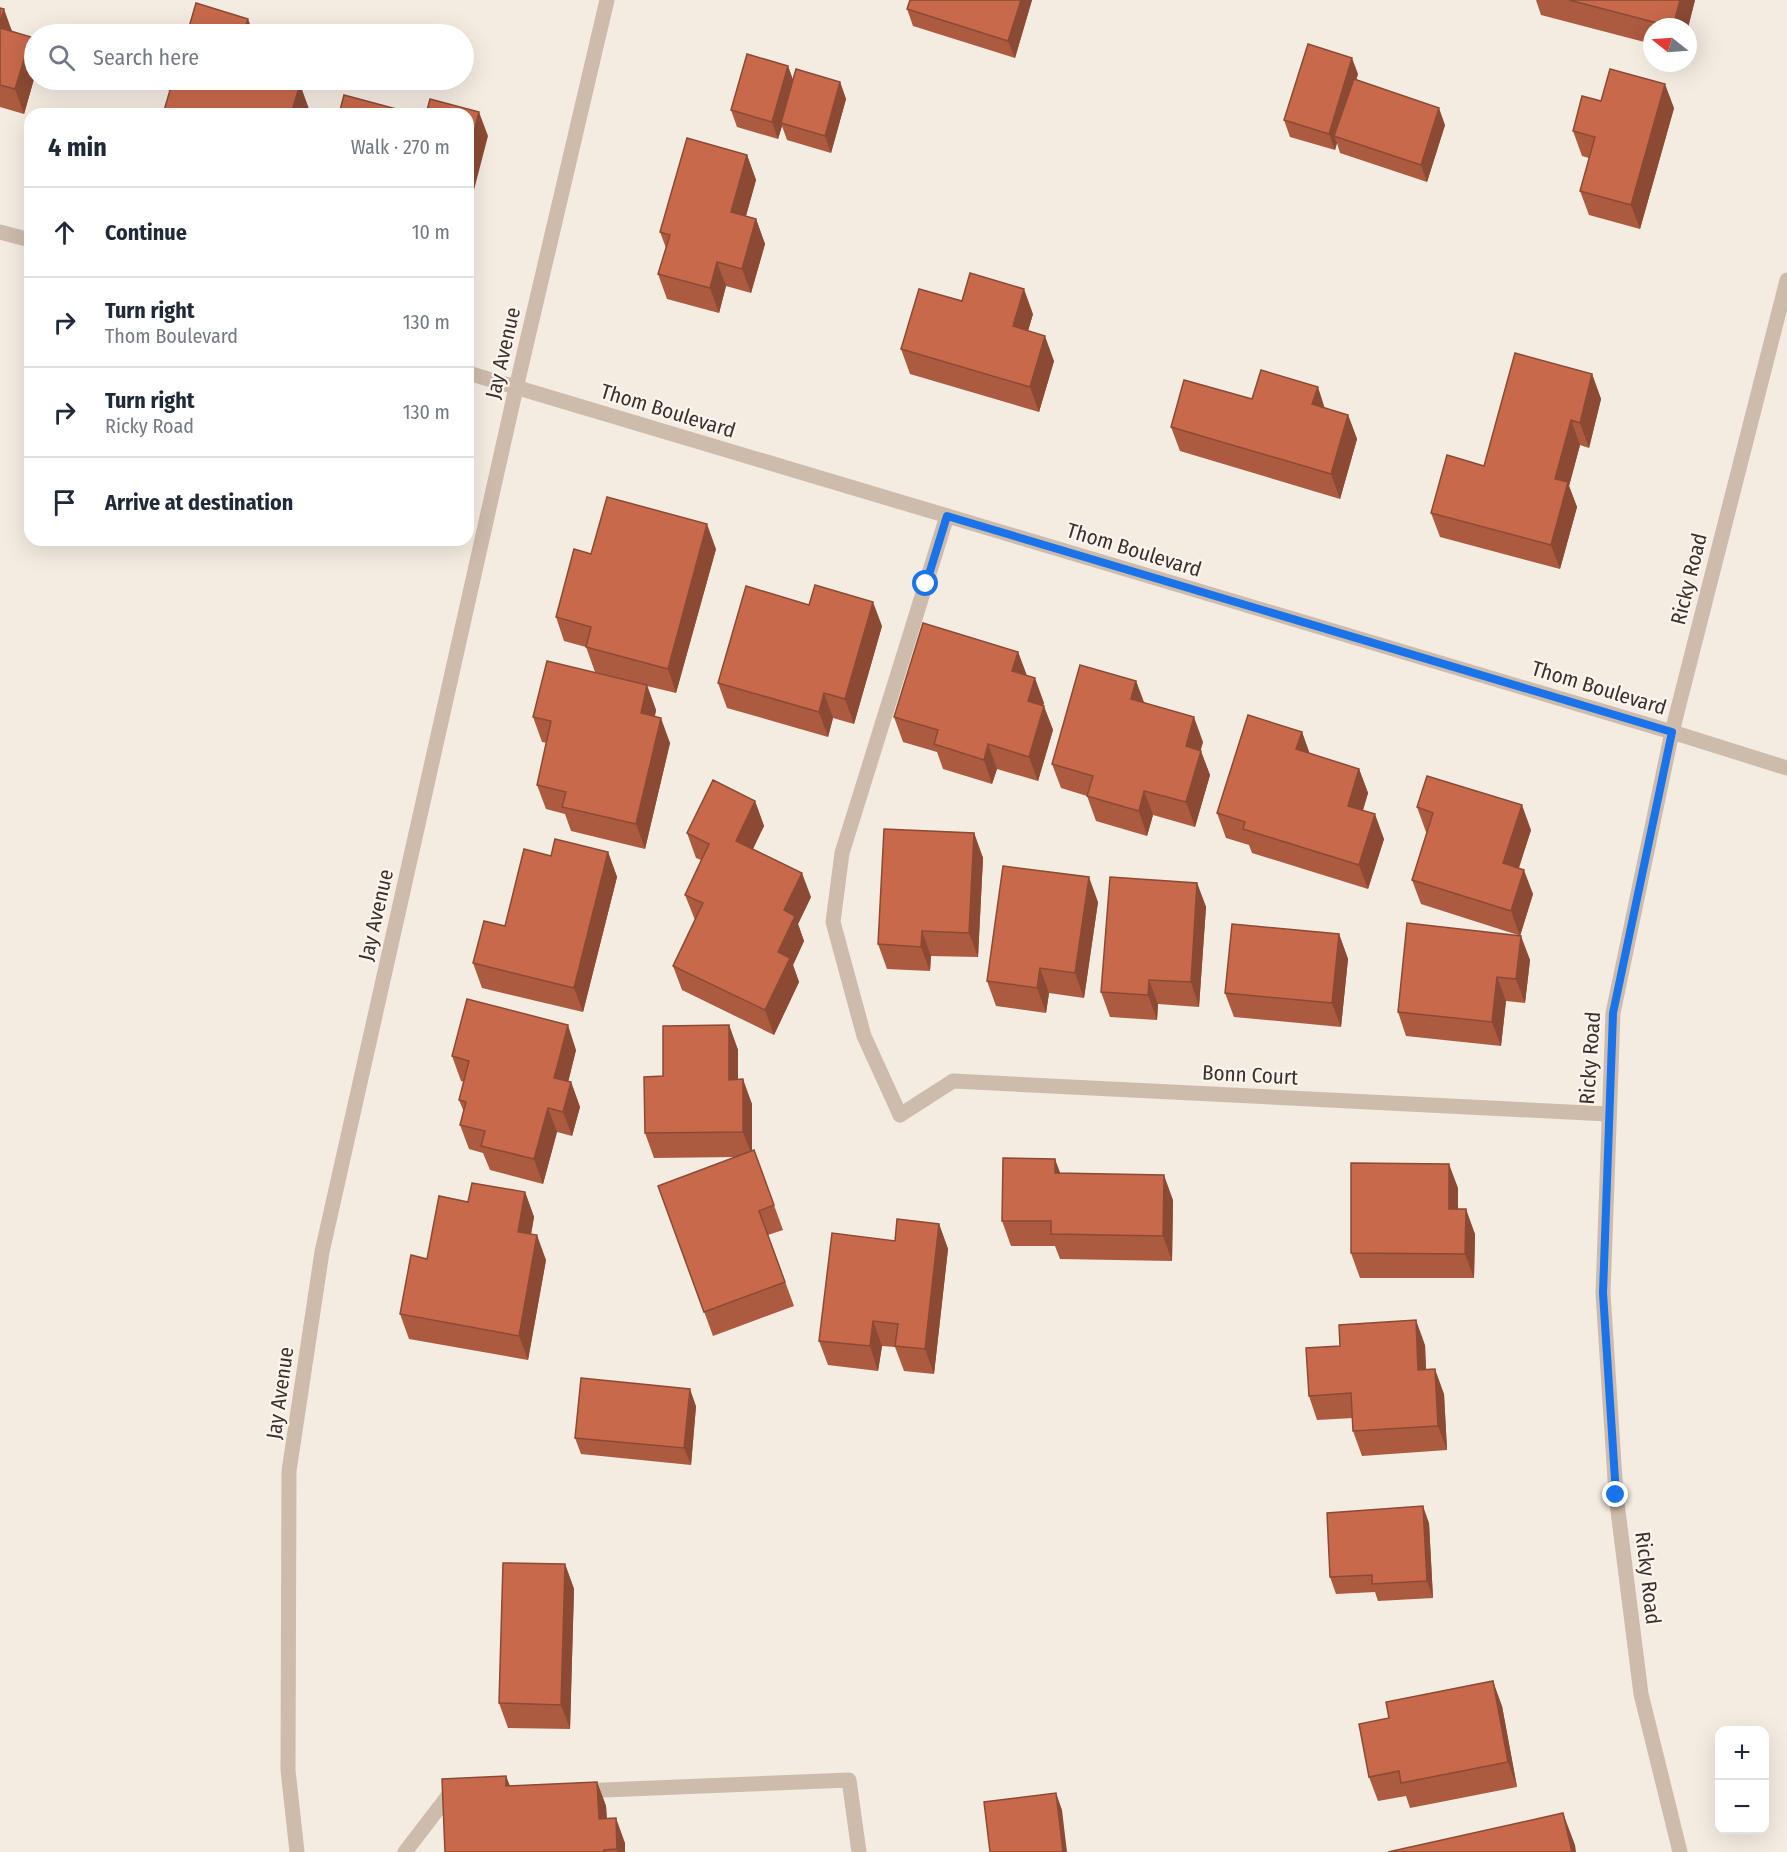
<!DOCTYPE html>
<meta charset="utf-8">
<style>
body{margin:0;font-family:"Fira Sans Condensed",sans-serif;background:#f2f2f3;color:#1f2937}
.controls{position:absolute;right:18px;bottom:18px;display:grid;overflow:hidden;border-radius:12px;box-shadow:0 6px 24px #0002}
.controls button{width:54px;height:54px;display:grid;place-items:center;padding:0;border:0;border-bottom:2px solid #e0e1e3;background:#fff;color:#1f2937;font:30px sans-serif}
.compass{position:absolute;left:1643px;top:18px;width:54px;height:54px;border-radius:50%;background:#fff;box-shadow:0 6px 24px #0002;rotate:287deg}
.stop{position:absolute;width:18px;height:18px;margin:-14px;border:4px solid #1a73e8;border-radius:50%;background:#fff}
.stop.end{background:#1a73e8;border-color:#fff;box-shadow:0 2px 6px #0008}
.list{margin:0;padding:0;list-style:none}
h2{display:flex;justify-content:space-between;align-items:center;height:78px;margin:0;padding:0 24px;font-size:26px}
h2 small{font-size:20px;font-weight:400;color:#747a83}
.list li{display:grid;grid-template-columns:39px 1fr auto;gap:18px;align-items:center;box-sizing:border-box;height:90px;padding:0 24px;border-top:2px solid #e0e1e3}
.list b{display:block;font-size:22px;white-space:nowrap}
.list p{margin:0;font-size:20px;white-space:nowrap;color:#747a83}
.list em{font-size:20px;font-style:normal;color:#747a83}
.icon{flex:none;width:33px;height:33px;fill:none;stroke:currentColor;stroke-width:2;stroke-linecap:round;stroke-linejoin:round}
.map{position:relative;flex:none;width:1787px;height:1852px;overflow:hidden}
.search{position:absolute;background:#fff;box-shadow:0 6px 24px #0002;left:24px;top:24px;width:450px;height:66px;display:flex;align-items:center;gap:15px;box-sizing:border-box;padding:0 21px;border-radius:33px;color:#747a83;font-size:22px}
.panel{position:absolute;background:#fff;box-shadow:0 6px 24px #0002;left:24px;top:108px;width:450px;height:438px;border-radius:18px}
.map>svg:first-child{display:block}
</style>
<div class="map">
<svg width="1787" height="1852" viewBox="0 0 1787 1852">
<rect width="100%" height="100%" fill="#f4ebe1"/>
<g fill="none" stroke-linecap="round" stroke-linejoin="round">
<path stroke="#cdbbac" stroke-width="15" d="M900,1115L864,1036L833,922L842,853L947,516
M580,1791L849,1780L859,1852
M405,1852L448,1796L460,1795"/>
<path stroke="#cdbbac" stroke-width="15" d="M0,232L30,240
M468,373L1672,732L1787,768
M900,1115L953,1081L1608,1114
M297,1852L288,1770L289,1471L322,1252L516,388L607,0
M1680,1852L1641,1694L1616,1495L1603,1293L1613,1013L1672,732L1787,280"/>
</g>
<path fill="#ac5a40" d="M1032,0L1015,58L913,26L907,9Z
M1536,0H1695L1688,27H1652V44L1541,15Z
M0,8L12,31L31,37L34,47V79L24,114L0,107Z
M788,66L793,80L840,82L846,99L831,153L787,140L782,126L778,139L737,127L731,110Z
M1358,74L1356,80L1445,125L1427,182L1340,153L1337,143L1335,150L1290,137L1284,120Z
M1601,101L1674,108L1640,229L1589,215L1580,191L1589,158L1582,156L1573,131Z
M747,155L756,180L746,216L756,219L765,244L751,293L726,286L719,313L667,299L658,274L666,248L660,232Z
M962,301L1033,314L1028,331L1054,361L1039,412L910,374L901,349Z
M1592,374L1601,399L1589,448L1580,445L1569,486L1577,507L1560,569L1440,537L1431,513L1484,466Z
M1252,399L1325,408L1348,415L1357,439L1340,499L1180,451L1171,427Z
M716,549L676,693L647,686L656,710L655,716L670,743L645,849L571,831L565,814L546,809L537,785L547,743L542,742L533,717L625,680L595,672L586,647L564,641L556,617L591,554Z
M882,626L854,724L833,718L828,737L727,708L718,683Z
M1018,652L1027,676L1044,703L1043,705L1053,730L1038,781L997,769L992,784L943,769L937,752L903,742L894,717Z
M1136,681L1144,702L1203,742L1200,750L1210,775L1195,827L1153,815L1147,836L1096,821L1087,796L1061,788L1052,764Z
M1302,732L1309,753L1359,769L1368,793L1363,810L1384,839L1368,889L1252,853L1249,845L1226,838L1217,813Z
M755,801L764,826L752,849L811,897L798,924L804,941L793,965L799,982L774,1035L682,990L673,966L695,920L685,895L701,860L696,858L687,833Z
M1417,807L1531,830L1519,868L1533,894L1520,936L1530,960L1525,1003L1506,1001L1501,1046L1406,1036L1398,1012L1518,935L1421,904L1412,880L1427,832H1426Z
M974,833L983,858L978,957L931,956L930,971L887,969L878,944Z
M608,852L617,877L583,1012L482,988L473,963L505,926L551,856Z
M1197,883L1206,907L1199,1007L1158,1004L1157,1020L1110,1017L1101,992Z
M1098,902L1084,998L1049,993L1046,1013L996,1006L987,981Z
M1339,934L1348,959L1341,1027L1234,1017L1225,993Z
M729,1025L738,1050V1079L752,1104V1151L754,1150L783,1230L768,1235L794,1306L713,1336L667,1210L736,1157L654,1158L645,1133L663,1076Z
M576,1050L568,1082H571L580,1107L572,1136L557,1132L543,1184L490,1170L483,1153L469,1149L460,1125L464,1112L459,1100L464,1082L461,1081L452,1056Z
M1061,1173L1173,1200L1172,1261L1060,1259L1055,1246H1011L1002,1221Z
M1458,1188V1209L1475,1234L1474,1278H1360L1351,1253Z
M525,1192L534,1217L531,1234L546,1260L528,1360L409,1339L400,1314L427,1259L468,1202Z
M939,1224L948,1249L934,1374L904,1371L895,1347L882,1346L878,1371L828,1365L819,1341L895,1241Z
M1425,1345L1426,1370L1444,1394L1447,1450L1362,1456L1353,1431V1418L1317,1420L1309,1396Z
M696,1406L691,1465L581,1454L575,1438Z
M1429,1523L1433,1598L1378,1601L1375,1592L1336,1594L1330,1577Z
M565,1564L574,1589L570,1729L508,1728L499,1703Z
M1502,1706L1517,1787L1410,1808L1406,1796L1378,1801L1369,1777Z
M506,1776L510,1786L597,1782L606,1806L607,1819L625,1843V1852H445Z"/>
<path fill="#8c4a34" d="M1021,0H1032L1015,58L1008,41Z
M1680,0H1695L1688,28V27H1673Z
M4,9L13,34L0,31V24Z
M248,19L254,34H243Z
M31,37L34,47V79L24,114L15,89Z
M1352,58L1358,74L1339,138L1334,136L1337,143L1335,150L1329,134Z
M788,66L794,83L781,123L782,126L778,139L772,122Z
M840,82L846,99L831,153L825,136Z
M300,84L309,109L307,114H291Z
M1665,84L1674,108L1640,229L1631,205Z
M1439,108L1445,125L1427,182L1421,165Z
M479,112L488,136L468,213V155Z
M747,155L756,180L740,237L731,212Z
M756,219L765,244L751,293L742,269Z
M717,262L726,286L719,313L710,288Z
M1024,289L1033,314L1022,351L1013,326Z
M1045,336L1054,361L1039,412L1030,387Z
M1592,374L1601,399L1589,448L1580,423Z
M1318,387L1326,412L1312,404Z
M1348,415L1357,439L1340,499L1331,474Z
M1571,420L1580,445L1569,486L1577,507L1560,569L1551,545L1555,479Z
M707,524L716,549L676,693L668,669Z
M873,602L882,626L854,724L845,699Z
M1018,652L1027,676L1012,671Z
M1035,678L1044,703L1037,725L1028,701Z
M1136,681L1145,706L1131,699Z
M647,685L656,710L650,738L641,713Z
M824,693L833,718L828,737L819,712Z
M1044,706L1053,730L1038,781L1029,757Z
M1194,717L1203,742L1195,771L1186,746Z
M661,718L670,743L645,849L636,824Z
M1302,732L1311,757L1296,749Z
M988,744L997,769L992,784L984,760Z
M1201,751L1210,775L1195,827L1186,802Z
M1359,769L1368,793L1357,830L1348,806Z
M1144,791L1153,815L1147,836L1139,811Z
M755,801L764,826L745,866L736,841Z
M1522,805L1531,830L1512,888L1503,863Z
M1375,814L1384,839L1368,889L1359,865Z
M974,833L983,858L978,957L969,933Z
M608,852L617,877L583,1012L574,988Z
M1524,870L1533,894L1520,936L1511,911Z
M802,873L811,897L798,924L804,941L793,965L799,982L774,1035L765,1010L778,952L784,910Z
M1089,877L1098,902L1084,998L1075,973Z
M1197,883L1206,907L1199,1007L1191,982Z
M922,931L931,956L930,971L921,947Z
M1339,934L1348,959L1341,1027L1332,1003Z
M1521,936L1530,960L1525,1003L1516,979Z
M1040,968L1049,993L1046,1013L1037,988Z
M1497,977L1506,1001L1501,1046L1492,1022Z
M1149,980L1158,1004L1157,1020L1148,995Z
M568,1025L576,1050L563,1103L554,1078Z
M729,1025L738,1050V1104L729,1080Z
M743,1079L752,1104V1156L743,1132Z
M571,1082L580,1107L572,1136L563,1112Z
M548,1108L557,1132L543,1184L534,1159Z
M1055,1159L1064,1183L1055,1173Z
M1449,1164L1458,1188V1234L1449,1209Z
M1164,1175L1173,1200L1172,1261L1163,1236Z
M525,1192L534,1217L527,1257L518,1232Z
M1466,1209L1475,1234L1474,1278L1465,1254Z
M939,1224L948,1249L934,1374L925,1349Z
M537,1235L546,1260L528,1360L519,1336Z
M1416,1320L1425,1345L1427,1395L1418,1370Z
M873,1321L882,1346L878,1371L870,1346Z
M1435,1369L1444,1394L1447,1450L1438,1426Z
M690,1389L696,1406L691,1465L684,1448Z
M1423,1506L1429,1523L1433,1598L1427,1581Z
M565,1564L574,1589L570,1729L561,1705Z
M1493,1681L1502,1706L1517,1787L1508,1762Z
M506,1776L515,1801L506,1786Z
M597,1782L606,1806L608,1844L599,1819Z
M1056,1793L1062,1810L1067,1852H1063Z
M1563,1813L1575,1845L1576,1852H1572Z
M616,1818L625,1843V1852H618L617,1849Z"/>
<path fill="#c8694b" stroke="#8c4a34" stroke-width="1.5" d="M910,0H1021L1008,41L907,9Z
M1569,0H1680L1673,27Z
M196,3L248,19L243,34H187Z
M0,8L4,9L0,24Z
M0,28L31,37L15,89L0,85Z
M1308,44L1352,58L1329,134L1284,120Z
M747,54L788,66L772,122L731,110Z
M796,69L840,82L825,136L781,123Z
M1610,69L1665,84L1631,205L1580,191L1595,137L1573,131L1582,96L1601,101Z
M1354,79L1439,108L1421,165L1334,136Z
M173,80H284L300,84L291,114H163Z
M344,95L415,114H339Z
M430,99L479,112L468,155V114H426Z
M687,138L747,155L731,212L756,219L742,269L717,262L710,288L658,274L670,235L660,232Z
M970,273L1024,289L1013,326L1045,336L1030,387L901,349L919,289L962,301Z
M1515,353L1592,374L1580,423L1571,420L1555,479L1568,482L1551,545L1431,513L1447,455L1484,466Z
M1261,370L1318,387L1312,404L1348,415L1331,474L1171,427L1184,380L1252,399Z
M607,497L707,524L668,669L586,647L591,627L556,617L574,549L591,554Z
M815,585L873,602L845,699L824,693L819,712L718,683L746,586L809,605Z
M923,623L1018,652L1012,671L1035,678L1028,701L1044,706L1029,757L988,744L984,760L934,744L938,730L894,717Z
M547,661L647,685L641,713L661,718L636,824L562,807L566,792L537,785L551,721L533,717Z
M1080,665L1136,681L1131,699L1194,717L1186,746L1201,751L1186,802L1144,791L1139,811L1087,796L1093,776L1052,764Z
M1248,715L1302,732L1296,749L1359,769L1348,806L1375,814L1359,865L1243,829L1245,822L1217,813Z
M1427,776L1522,805L1503,863L1524,870L1511,911L1412,880L1433,813L1417,807Z
M713,780L755,801L736,841L802,873L784,910L795,916L778,952L790,958L765,1010L673,966L703,903L685,895L709,844L687,833Z
M884,829L974,833L969,933L922,931L921,947L878,944Z
M555,839L608,852L574,988L473,963L484,921L505,926L524,849L551,856Z
M1003,866L1089,877L1075,973L1040,968L1037,988L987,981Z
M1110,877L1197,883L1191,982L1149,980L1148,995L1101,992Z
M1407,923L1521,936L1516,979L1497,977L1492,1022L1398,1012Z
M1232,924L1339,934L1332,1003L1225,993Z
M467,999L568,1025L554,1078L571,1082L563,1112L548,1108L534,1159L481,1146L485,1131L460,1125L466,1102L459,1100L469,1061L452,1056Z
M729,1025V1080L743,1079V1132L645,1133L644,1077L663,1076V1026Z
M754,1150L774,1205L759,1211L785,1282L704,1312L658,1186Z
M1003,1158L1055,1159V1173L1164,1175L1163,1236L1051,1234V1221H1002Z
M1351,1163L1449,1164V1209H1466L1465,1254L1351,1253Z
M472,1183L525,1192L518,1232L537,1235L519,1336L400,1314L411,1255L427,1259L439,1196L468,1202Z
M897,1219L939,1224L925,1349L895,1346L898,1324L873,1321L870,1346L819,1341L832,1233L895,1241Z
M1416,1320L1418,1370L1435,1369L1438,1426L1353,1431L1351,1393L1309,1396L1306,1348L1340,1346L1339,1325Z
M581,1378L690,1389L684,1448L575,1438Z
M1423,1506L1427,1581L1372,1584V1575L1330,1577L1327,1513Z
M503,1563L565,1564L561,1705L499,1703Z
M1493,1681L1508,1762L1401,1783L1399,1771L1369,1777L1359,1724L1389,1718L1386,1702Z
M506,1776V1786L597,1782L599,1819L616,1818L617,1849L604,1850L605,1852H445L442,1779Z
M1056,1793L1063,1852H990L984,1802Z
M1563,1813L1572,1852H1388Z"/>
<g fill="none" stroke-linecap="round" stroke-linejoin="round">
<path stroke="#1a73e8" stroke-width="8" d="M926,584L947,516L1672,732L1613,1013L1603,1293L1616,1495"/>
</g>
<g text-anchor="middle" dominant-baseline="central" stroke-width="4.5" stroke-linejoin="round" paint-order="stroke">
<g font-size="21" fill="#3b302b" stroke="#fbf5ee">
<text transform="translate(503 353) rotate(-77)">Jay Avenue</text>
<text transform="translate(668 411) rotate(17)">Thom Boulevard</text>
<text transform="translate(1134 550) rotate(17)">Thom Boulevard</text>
<text transform="translate(1689 579) rotate(-76)">Ricky Road</text>
<text transform="translate(1599 688) rotate(17)">Thom Boulevard</text>
<text transform="translate(376 915) rotate(-77)">Jay Avenue</text>
<text transform="translate(1590 1058) rotate(-86)">Ricky Road</text>
<text transform="translate(1250 1075) rotate(3)">Bonn Court</text>
<text transform="translate(280 1393) rotate(-82)">Jay Avenue</text>
<text transform="translate(1648 1578) rotate(83)">Ricky Road</text>
</g>
</g>
</svg>
<div class="controls">
<button>+</button>
<button>−</button>
</div>
<svg class="compass" viewBox="-18 -18 36 36"><path d="M0-13l5 13h-10z" fill="#e53935"/><path d="M0 13l5-13h-10z" fill="#747a83"/></svg>
<div class="stop" style="left:926px;top:584px"></div>
<div class="stop end" style="left:1616px;top:1495px"></div>
<div class="search"><svg class="icon" aria-label="search" viewBox="0 0 24 24"><circle cx="10" cy="10" r="6"/><path d="M15 15l6 6"/></svg>Search here</div>
<section class="panel">
<h2>4 min<small>Walk · 270 m</small></h2>
<ul class="list">
<li><svg class="icon" aria-label="ahead" viewBox="0 0 24 24"><path d="M12 20V5M6 11l6-6 6 6"/></svg><div><b>Continue</b></div><em>10 m</em></li>
<li><svg class="icon" aria-label="right" viewBox="0 0 24 24"><path d="M7 20v-9h11M14 6l5 5-5 5"/></svg><div><b>Turn right</b><p>Thom Boulevard</p></div><em>130 m</em></li>
<li><svg class="icon" aria-label="right" viewBox="0 0 24 24"><path d="M7 20v-9h11M14 6l5 5-5 5"/></svg><div><b>Turn right</b><p>Ricky Road</p></div><em>130 m</em></li>
<li><svg class="icon" aria-label="arrive" viewBox="0 0 24 24"><path d="M6 21V4h12l-3 4 3 4H6"/></svg><div><b>Arrive at destination</b></div></li>
</ul>
</section>
</div>
